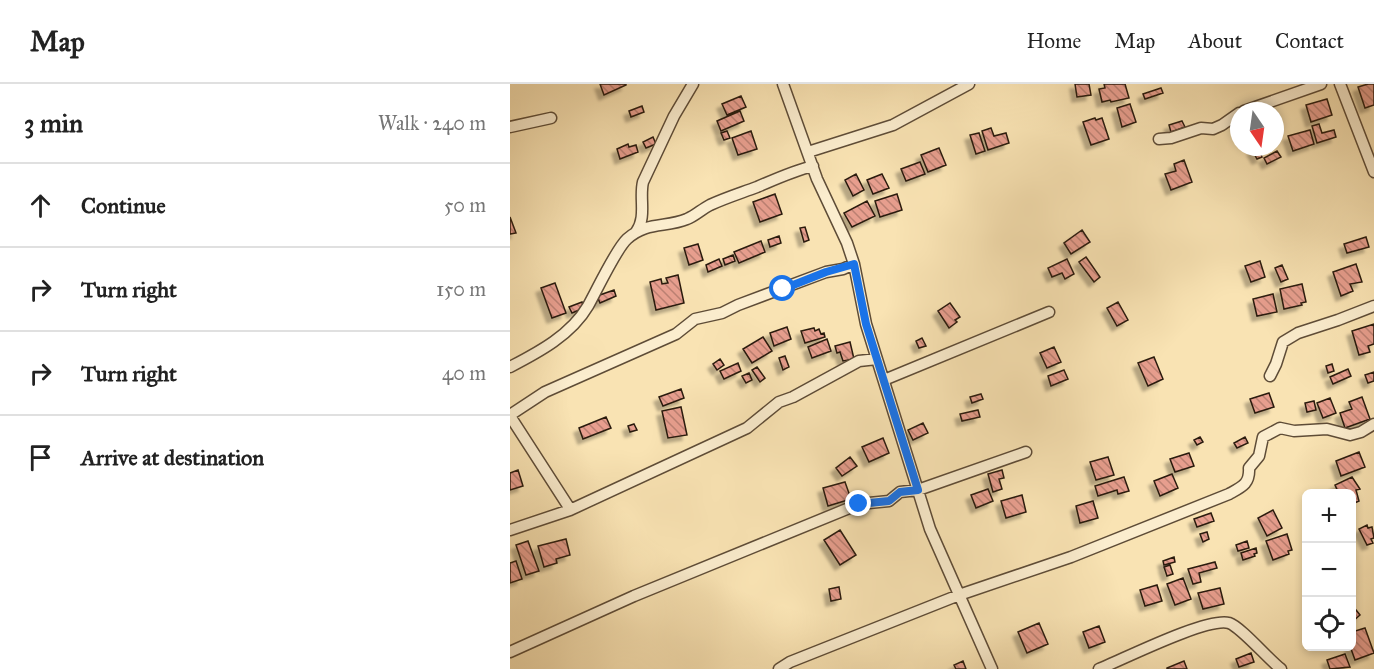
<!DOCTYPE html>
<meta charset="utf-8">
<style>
body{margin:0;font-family:"IM FELL Great Primer",serif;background:#f2f2f2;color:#222}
.controls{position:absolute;right:18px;bottom:18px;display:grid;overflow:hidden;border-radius:9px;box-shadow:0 3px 9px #0003}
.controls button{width:54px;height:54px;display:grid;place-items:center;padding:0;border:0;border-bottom:2px solid #e0e0e0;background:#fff;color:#222;font:30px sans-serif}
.compass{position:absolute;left:720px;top:18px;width:54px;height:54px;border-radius:50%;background:#fff;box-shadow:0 3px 9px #0003;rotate:167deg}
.stop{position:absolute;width:18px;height:18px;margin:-14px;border:4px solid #1a73e8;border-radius:50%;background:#fff}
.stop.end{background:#1a73e8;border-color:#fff;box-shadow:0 2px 6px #0008}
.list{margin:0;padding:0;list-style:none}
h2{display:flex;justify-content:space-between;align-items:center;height:78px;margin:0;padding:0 24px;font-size:26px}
h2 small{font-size:20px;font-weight:400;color:#767676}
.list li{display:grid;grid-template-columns:39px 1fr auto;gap:18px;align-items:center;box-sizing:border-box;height:84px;padding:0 24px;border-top:2px solid #e0e0e0}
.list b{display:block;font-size:22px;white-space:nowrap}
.list em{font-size:20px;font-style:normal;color:#767676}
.icon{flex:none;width:33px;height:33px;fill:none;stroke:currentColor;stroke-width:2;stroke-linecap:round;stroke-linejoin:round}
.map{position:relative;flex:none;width:864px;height:585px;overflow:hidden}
header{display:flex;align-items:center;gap:36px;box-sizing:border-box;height:84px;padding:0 30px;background:#fff;border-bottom:2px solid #e0e0e0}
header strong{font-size:28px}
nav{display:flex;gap:33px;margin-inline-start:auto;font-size:21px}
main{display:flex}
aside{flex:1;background:#fff}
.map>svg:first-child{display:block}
</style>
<header>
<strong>Map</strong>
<nav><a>Home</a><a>Map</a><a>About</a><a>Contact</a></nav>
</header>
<main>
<aside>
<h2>3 min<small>Walk · 240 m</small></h2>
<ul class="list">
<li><svg class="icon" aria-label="ahead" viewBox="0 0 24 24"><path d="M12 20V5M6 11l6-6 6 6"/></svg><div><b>Continue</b></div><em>50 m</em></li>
<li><svg class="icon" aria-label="right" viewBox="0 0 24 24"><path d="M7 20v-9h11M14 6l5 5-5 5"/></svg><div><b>Turn right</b></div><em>150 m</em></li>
<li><svg class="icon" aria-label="right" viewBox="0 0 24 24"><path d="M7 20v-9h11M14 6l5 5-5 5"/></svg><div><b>Turn right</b></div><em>40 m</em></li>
<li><svg class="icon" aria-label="arrive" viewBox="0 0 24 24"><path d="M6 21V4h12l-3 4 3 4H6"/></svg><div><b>Arrive at destination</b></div></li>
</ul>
</aside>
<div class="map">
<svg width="864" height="585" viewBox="0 0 864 585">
<defs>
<pattern id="building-back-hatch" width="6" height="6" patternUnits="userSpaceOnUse" patternTransform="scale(1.5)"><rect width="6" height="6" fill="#e79e8e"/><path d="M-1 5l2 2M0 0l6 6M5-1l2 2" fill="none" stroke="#bb8072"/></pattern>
<filter id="shadow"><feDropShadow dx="-5" dy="5" stdDeviation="1.5" flood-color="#0004"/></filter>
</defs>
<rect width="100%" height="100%" fill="#f9e3b3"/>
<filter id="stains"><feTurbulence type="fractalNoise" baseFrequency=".00333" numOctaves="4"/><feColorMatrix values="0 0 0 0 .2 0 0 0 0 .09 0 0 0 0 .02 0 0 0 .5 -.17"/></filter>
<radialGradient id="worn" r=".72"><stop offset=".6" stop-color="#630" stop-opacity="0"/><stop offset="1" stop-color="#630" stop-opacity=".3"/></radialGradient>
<path fill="url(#building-back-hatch)" stroke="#2a1a0e" stroke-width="1.5" filter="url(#shadow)" d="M90,0H116V1L94,11Z
M565,0H579L581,11L567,13Z
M594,0H615L619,14L601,18L600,16L592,18L589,5L595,4Z
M858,0H864V21L855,24L848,3Z
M651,4L653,9L635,15L633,10Z
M231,12L236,23L217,31L212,20Z
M817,15L822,31L801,38L796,21Z
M620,20L626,38L612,43L607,24Z
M132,22L134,28L121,33L119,27Z
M230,27L234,37L211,47L207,37Z
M585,34L586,36L592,34L599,55L581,61L573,38Z
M672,37L675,43L661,48L659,41Z
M809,40L812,49L824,46L826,53L807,59L802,42Z
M481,44L484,52L496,49L499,59L478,66L472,47Z
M800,46L804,60L783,67L778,52Z
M217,47L220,54L214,56L211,49Z
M241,47L247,65L228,71L222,54Z
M469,49L475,67L466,70L460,51Z
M143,53L146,60L136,64L133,58Z
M118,60L119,63L126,61L128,68L110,75L107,65Z
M748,63L752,73L747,75L742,66Z
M429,64L436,81L418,88L411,71Z
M767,67L771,73L757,80L754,74Z
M674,76L682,98L661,106L655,90L666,87L664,80Z
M410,78L415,90L396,97L391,85Z
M346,90L354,106L343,112L335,96Z
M372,90L379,104L363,110L357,96Z
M265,110L272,130L250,138L243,118Z
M387,110L392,126L370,133L365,117Z
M357,117L365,132L342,143L334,129Z
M0,133L6,149L0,150Z
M295,143L299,156L294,158L290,144Z
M572,146L580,158L561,170L554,159Z
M269,152L271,159L260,163L258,156Z
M856,153L859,163L837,169L834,160Z
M251,157L255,168L229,179L224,168Z
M188,160L193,176L179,181L174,164Z
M223,171L225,177L215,181L213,175Z
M576,173L590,193L584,198L569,178Z
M209,175L212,182L198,188L196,181Z
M557,175L564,190L555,195L552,189L542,193L538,184Z
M750,177L755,193L741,198L735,182Z
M846,180L852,198L840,200L843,207L831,212L823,188Z
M772,181L778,195L771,198L765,184Z
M168,191L174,219L146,226L140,198L151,195L152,200L158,199L156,194Z
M45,199L56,229L42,234L31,204Z
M792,200L796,218L791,219L792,221L774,225L770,205Z
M104,206L106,212L90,219L87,212Z
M763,210L767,228L747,232L743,215Z
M72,218L74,224L62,229L59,223Z
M608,218L618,236L607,242L597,224Z
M440,219L450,233L445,236L447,238L439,244L428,227Z
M864,240V260L858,262L860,268L849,271L842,247Z
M277,243L281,255L264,262L260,249Z
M304,244L305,247L309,245L311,250L314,249L315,253L295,259L291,247Z
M253,253L262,267L242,279L233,265Z
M412,254L416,262L409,264L406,257Z
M317,255L321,267L302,274L298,263Z
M340,258L344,275L333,277L330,268L327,269L325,262Z
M544,263L551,278L537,284L530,269Z
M275,272L279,283L273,286L269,274Z
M644,273L653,295L638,302L628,279Z
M210,275L214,281L207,286L203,280Z
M228,279L231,287L214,295L210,287Z
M822,280L824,287L818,289L816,282Z
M247,283L255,294L250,298L242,286Z
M838,285L841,292L823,300L820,293Z
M554,286L558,295L541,302L538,292Z
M864,288V297L858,299L855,291Z
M239,289L242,296L236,299L232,292Z
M171,305L174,314L153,322L149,313Z
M759,309L764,323L745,329L740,315Z
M471,310L473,315L462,319L460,313Z
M852,313L860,335L835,344L830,329L842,325L839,318Z
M820,314L826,329L813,334L807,319Z
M804,317L806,326L797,328L795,319Z
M171,323L177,351L158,354L152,327Z
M468,326L470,333L452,337L450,330Z
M96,333L101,344L73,355L69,344Z
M413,339L418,349L403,356L398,346Z
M124,340L127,346L120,348L118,342Z
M690,353L693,358L687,361L684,356Z
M735,353L738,359L727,364L724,359Z
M373,354L379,369L359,378L352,363Z
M849,368L855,383L831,392L826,377Z
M679,369L684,382L665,388L660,375Z
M340,373L347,382L332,392L326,384Z
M598,373L604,391L586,396L580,378Z
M8,386L13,402L0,406V389Z
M492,386L494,394L489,395L492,405L483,408L478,390Z
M662,390L668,404L650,412L644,397Z
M614,393L619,407L608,410L607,406L588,412L585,402Z
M842,393L850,405L846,406L849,417L842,420V410H829L825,401Z
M335,398L341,415L318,422L313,404Z
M478,405L483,417L466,424L461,411Z
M512,411L516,428L496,434L491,417Z
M583,417L588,434L570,439L566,422Z
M763,426L772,444L757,452L748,434Z
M701,429L704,437L687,443L684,435Z
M857,441L858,444L862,443L864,454L861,455L863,459L857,461L849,445Z
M330,446L346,471L330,481L314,456Z
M697,448L699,455L693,458L690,450Z
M777,450L782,466L778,467L779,470L763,476L756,457Z
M56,455L60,471L46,475L47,479L34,483L28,462Z
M18,457L29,487L16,491L6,461Z
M737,457L739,464L728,467L726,461Z
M746,464L747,469L744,470L745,472L733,476L731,469Z
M664,473L665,478L654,481L653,477Z
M6,477L12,495L0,499V479Z
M705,478L707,484L689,489L691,498L683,500L678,485Z
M660,481L663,490L657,492L654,483Z
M673,494L681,515L665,521L657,500Z
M647,501L652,517L635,522L630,506Z
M329,503L331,515L321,517L319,505Z
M710,504L714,520L693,525L688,509Z
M842,521L850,531L842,538Z
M529,539L538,560L517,569L508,548Z
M589,542L595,558L579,564L573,548Z
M855,544L864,569L845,576L840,562H842V548Z
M741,569L744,578L729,583L726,575Z
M835,570L840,583L820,585L817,576Z
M453,577L456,585H446L444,581Z
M674,577L677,585H657V584Z"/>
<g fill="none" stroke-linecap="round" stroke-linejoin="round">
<defs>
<path id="minor" d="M273,0L307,95L337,159L344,180L356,240L420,445L482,585
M830,0L864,88
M734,27L811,0
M0,43L41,34
M649,55L661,54L691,44L703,45L712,41L729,29
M298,68L383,41L459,0
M126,148C137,133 129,114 133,98L164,32L183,0
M0,283C29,268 61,251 78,222C87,206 106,165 117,155C137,137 156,144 177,135C185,132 192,125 200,121C215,114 231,109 247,103C266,95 283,87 303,82
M760,292L766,280L773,258L788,249L828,236L864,222
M374,296L539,228
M0,331L35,308L166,250L185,235L212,229L228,221L316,188L333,185L344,180
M0,332L60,425
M0,446L60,426L237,344L269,318L283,313L349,277L367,275
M0,568L124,512L349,420L379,417L390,408L408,406L516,368
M269,585L280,578L449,511L561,473L719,410C732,403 740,400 739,384L749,372L753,353L770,344L784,347L817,345L840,351L851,348L864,340
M589,585C614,575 697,533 719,539C731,543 758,575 771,585"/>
</defs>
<use href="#minor" stroke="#5e4c37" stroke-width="13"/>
<use href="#minor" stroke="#fbedce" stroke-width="10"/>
</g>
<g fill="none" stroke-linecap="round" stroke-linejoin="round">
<path stroke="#1a73e8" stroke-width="8" d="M273,205L316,188L344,180L356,240L408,406L390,408L379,417L349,420"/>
</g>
<rect width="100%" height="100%" filter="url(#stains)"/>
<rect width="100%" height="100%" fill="url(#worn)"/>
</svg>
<div class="controls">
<button>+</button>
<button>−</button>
<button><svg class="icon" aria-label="locate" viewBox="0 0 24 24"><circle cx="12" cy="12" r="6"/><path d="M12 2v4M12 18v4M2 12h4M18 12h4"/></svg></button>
</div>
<svg class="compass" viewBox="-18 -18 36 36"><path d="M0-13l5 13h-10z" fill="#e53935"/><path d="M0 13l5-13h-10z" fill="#767676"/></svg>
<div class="stop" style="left:273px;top:205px"></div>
<div class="stop end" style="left:349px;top:420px"></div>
</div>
</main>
